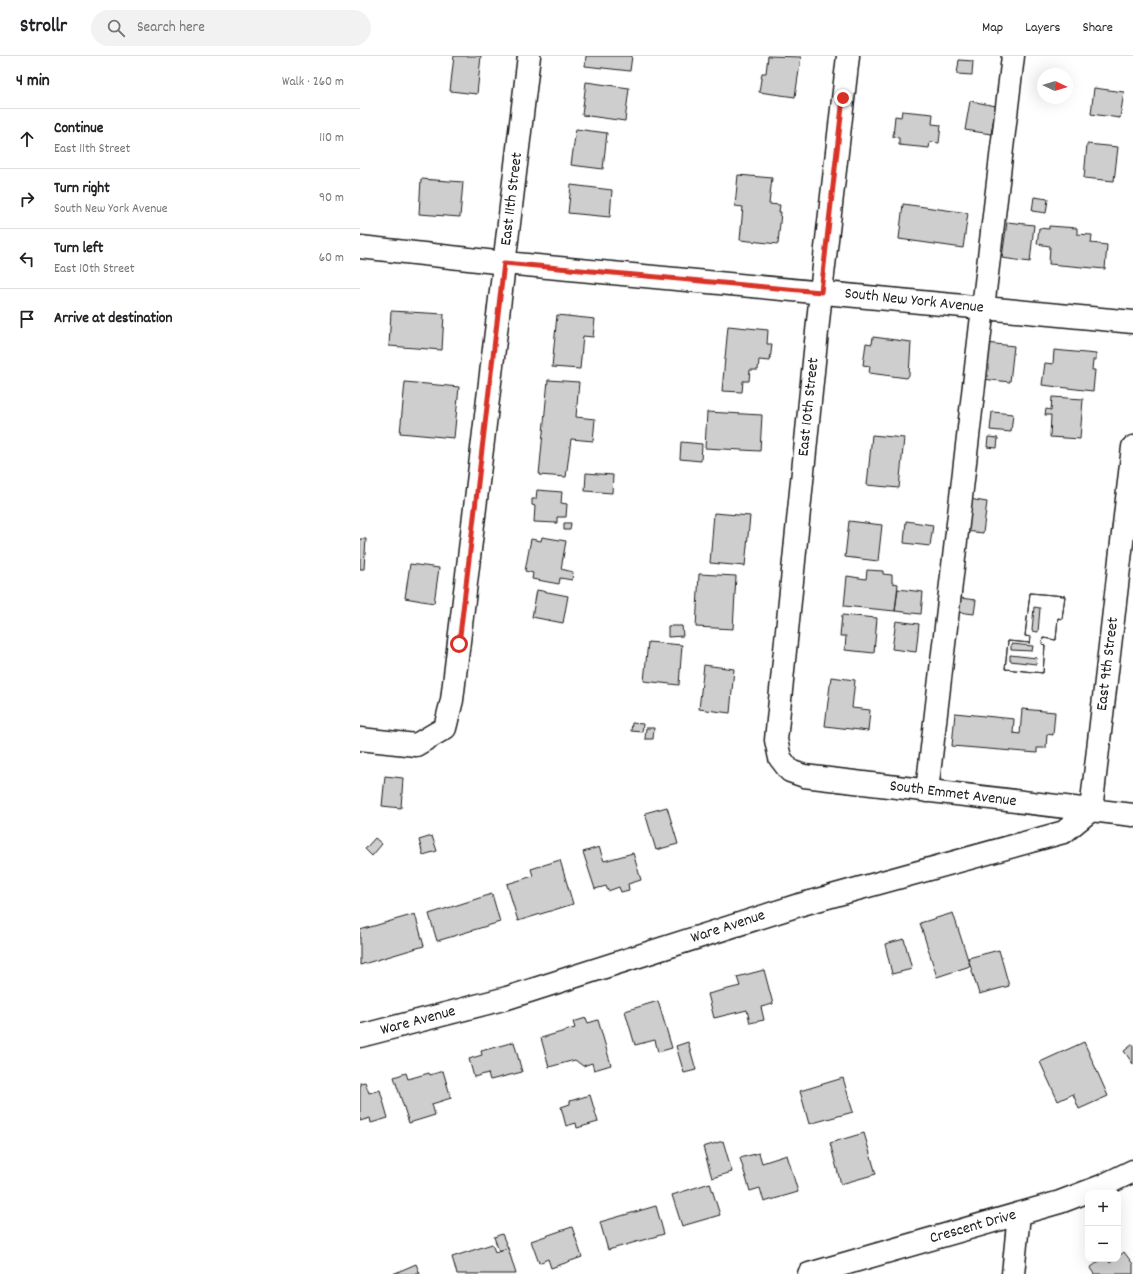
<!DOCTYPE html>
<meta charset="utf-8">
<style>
body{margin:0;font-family:Dekko,sans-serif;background:#f2f2f2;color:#202124}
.controls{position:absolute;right:12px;bottom:12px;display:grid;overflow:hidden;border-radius:8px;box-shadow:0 4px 16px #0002}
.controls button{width:36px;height:36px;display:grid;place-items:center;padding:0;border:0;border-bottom:1px solid #e0e0e0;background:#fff;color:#202124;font:20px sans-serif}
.compass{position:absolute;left:677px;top:12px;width:36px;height:36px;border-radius:50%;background:#fff;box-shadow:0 4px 16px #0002;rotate:94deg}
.stop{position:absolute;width:12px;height:12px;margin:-9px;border:3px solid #d93025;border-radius:50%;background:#fff}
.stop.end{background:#d93025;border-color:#fff;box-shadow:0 1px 4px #0008}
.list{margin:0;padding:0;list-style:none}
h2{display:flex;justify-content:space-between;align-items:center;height:52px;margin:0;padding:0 16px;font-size:17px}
h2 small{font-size:13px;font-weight:400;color:#757577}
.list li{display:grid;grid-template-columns:26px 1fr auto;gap:12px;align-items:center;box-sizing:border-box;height:60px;padding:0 16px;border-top:1px solid #e0e0e0}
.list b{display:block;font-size:15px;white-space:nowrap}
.list p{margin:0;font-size:13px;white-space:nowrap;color:#757577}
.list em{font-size:13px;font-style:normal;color:#757577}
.icon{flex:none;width:22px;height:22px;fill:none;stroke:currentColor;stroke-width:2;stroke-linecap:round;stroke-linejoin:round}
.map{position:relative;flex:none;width:773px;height:1218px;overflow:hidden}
header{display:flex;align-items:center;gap:24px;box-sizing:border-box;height:56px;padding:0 20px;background:#fff;border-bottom:1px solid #e0e0e0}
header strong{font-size:19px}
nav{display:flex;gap:22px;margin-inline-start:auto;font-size:14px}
.search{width:280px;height:36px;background:#f2f2f2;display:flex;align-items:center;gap:10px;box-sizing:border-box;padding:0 14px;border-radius:22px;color:#757577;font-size:15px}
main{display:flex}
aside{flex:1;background:#fff}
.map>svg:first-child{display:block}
</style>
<header>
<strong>Strollr</strong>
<div class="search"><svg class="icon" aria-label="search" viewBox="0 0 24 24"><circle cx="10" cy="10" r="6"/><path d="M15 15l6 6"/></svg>Search here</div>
<nav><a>Map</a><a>Layers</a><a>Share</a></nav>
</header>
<main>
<aside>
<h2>4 min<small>Walk · 260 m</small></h2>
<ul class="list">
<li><svg class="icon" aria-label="ahead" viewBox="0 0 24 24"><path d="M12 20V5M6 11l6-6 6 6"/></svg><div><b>Continue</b><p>East 11th Street</p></div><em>110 m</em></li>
<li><svg class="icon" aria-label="right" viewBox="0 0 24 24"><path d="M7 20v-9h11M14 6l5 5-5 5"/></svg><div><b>Turn right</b><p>South New York Avenue</p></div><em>90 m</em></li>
<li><svg class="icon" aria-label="left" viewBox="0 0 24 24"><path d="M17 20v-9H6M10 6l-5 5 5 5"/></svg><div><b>Turn left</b><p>East 10th Street</p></div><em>60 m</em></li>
<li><svg class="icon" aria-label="arrive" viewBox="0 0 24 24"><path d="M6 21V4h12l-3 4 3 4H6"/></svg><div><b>Arrive at destination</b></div></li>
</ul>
</aside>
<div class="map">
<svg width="773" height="1218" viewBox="0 0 773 1218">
<rect width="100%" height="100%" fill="#fff"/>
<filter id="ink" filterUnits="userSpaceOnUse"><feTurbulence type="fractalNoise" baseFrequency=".025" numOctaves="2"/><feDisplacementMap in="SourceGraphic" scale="8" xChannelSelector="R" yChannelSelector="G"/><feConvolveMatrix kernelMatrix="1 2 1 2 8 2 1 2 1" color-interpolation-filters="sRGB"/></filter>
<g filter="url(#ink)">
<path fill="#cecece" stroke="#1c1c1c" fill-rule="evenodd" d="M94,0H121L117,38L90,35Z
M226,0H272L270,15L225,10Z
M408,0L441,1L435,41L399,36L402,17H406Z
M599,4L613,5L612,19L597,18Z
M226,26L269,32L265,65L222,59Z
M734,32L764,36L760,62L731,58Z
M610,45L636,50L631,78L605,74Z
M542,55L573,58L572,68L581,69L579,87L570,86L569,92L539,89V82L533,81L535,60L541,61Z
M216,73L247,77L243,113L211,109Z
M727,88L758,91L754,125L724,122Z
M378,119L412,122L409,148L420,149L419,156H421L418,188L380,184L383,151L375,150Z
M61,123L103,126L100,161L59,158Z
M211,129L252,134L250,161L208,157Z
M674,141L688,143L686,157L672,155Z
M543,148L608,157L603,192L539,183Z
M647,166L674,169L670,206L642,202Z
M689,170L717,172V178L732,179L731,187L747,189L745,213L689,208L690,190L677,188L679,172L689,173Z
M31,255L84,258L82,294L29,290Z
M197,259L235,263L233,281L223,280L220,313L192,311Z
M368,270L408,274L407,288H412L410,305L399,304L398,314H390L389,325H383L382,336L362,335Z
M513,281L551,286L549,319L547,322L509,317L510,310L503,309L506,287L512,288Z
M626,287L654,290L650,326L622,323Z
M694,294L736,298V304H733L732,314H735L733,335L682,329L685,307L693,308Z
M188,324L219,326L216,361L235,363L233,385L211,383L206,421L179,419Z
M45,326L99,331L94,382L40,377Z
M692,341L723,343L720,383L690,381L691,359H685L686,353L691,354Z
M347,356L402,359L400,395L345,392Z
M632,356L653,358L651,376L630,374Z
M512,379L544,382L539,432L507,429Z
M628,381L638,382L637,392L627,391Z
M321,386L342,388L341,405L320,403Z
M226,417L253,419L252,437L225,435Z
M177,434L202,436L201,447L207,448L206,461H197V467L174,466L175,450L172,449V443H176Z
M609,443L627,446L623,477L605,475Z
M354,457L390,460L385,510L350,507Z
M489,465L522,469L518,505L485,501Z
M546,465L573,469L570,490L544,487Z
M204,467H211L210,474H204Z
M182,481L206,485L201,513L213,516L212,524L200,522L199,528L172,523L173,517L165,515L171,483L181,485Z
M0,483H6L4,513H0Z
M50,508L79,512L74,547L45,542Z
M507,514L523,515V518L532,519V527L538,528L535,555L484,550L487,520L506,523Z
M339,518L376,520L373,573L336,571Z
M538,533L563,536L561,558L535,555Z
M177,534L208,540L203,567L172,561Z
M670,537L705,540L702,563L698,562L696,584L683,582L682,588L685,589L683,617L645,613L648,585L670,587L671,581L665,580ZM674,551L680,552L678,576L672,575ZM651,588L673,590L672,595L651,594ZM650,599L677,602L676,608L650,605Z
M670,537L705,540L702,563L698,562L696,584L683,582L682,588L685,589L683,617L645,613L648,585L670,587L671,581L665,580Z
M600,542L616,544L614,558L598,556Z
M482,559L517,562L514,597L485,594L486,580H480Z
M536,565L559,568L556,596L532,593Z
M308,570H322L323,580L308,581Z
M288,586L322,589L319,629L284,625Z
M344,609L374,613L370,657L339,653Z
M471,621L495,624L492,652L510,654L508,675L465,670Z
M662,653L695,656L693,679L687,678L686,692H677V697L592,690L595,657L654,663L653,677L660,678Z
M272,667L283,668L282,676L271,675Z
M286,672H294L293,683H285Z
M25,720L43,722L41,752L22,750Z
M307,751L318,788L296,794L285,757Z
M72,780L77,795L63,799L59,784Z
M15,782L22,788L12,800L5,793Z
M239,791L244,805L273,797L281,824L268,828L269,834L261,836L259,831L248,835L246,830L235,833L223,796Z
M200,804L213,848L158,865L147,828L173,820L171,813Z
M132,838L140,866L77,885L69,858Z
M593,857L610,910L577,921L560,867Z
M55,858L64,890L0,909V874Z
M544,883L552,913L532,918L525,888Z
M639,894L649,930L619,938L608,902Z
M404,914L413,948L401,951L404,964L390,967L387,954L354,962L348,938L380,930L377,921Z
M298,945L312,992L298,996L295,984L275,989L265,955Z
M226,962L228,967L238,964L251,1009L234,1014L232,1007L223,1010L215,1004L189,1011L181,982L215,972L213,966Z
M154,986L162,1016L130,1024L128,1017L114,1021L109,1003L122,999L121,995Z
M328,986L336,1014L324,1017L316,990Z
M724,986L748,1040L719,1053L713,1038L698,1045L680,1006Z
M773,988V1008L764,995Z
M83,1015L91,1042L72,1048L75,1059L49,1067L34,1021L46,1017L48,1023L69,1017L70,1019Z
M483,1022L493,1056L449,1068L440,1035Z
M5,1026L9,1037L20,1034L28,1062L11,1067L10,1062L0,1065V1027Z
M230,1039L238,1066L217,1072L216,1067L206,1070L201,1051L210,1048V1045Z
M504,1077L516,1118L481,1128L470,1087Z
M363,1085L372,1116L352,1122L343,1091Z
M399,1097L402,1107L427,1099L438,1136L404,1146L400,1132L390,1135L380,1102Z
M350,1127L360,1159L322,1170L312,1139Z
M296,1150L304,1178L248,1194L240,1166Z
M212,1171L222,1201L191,1212L188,1203L179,1207L171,1185Z
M142,1178L148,1192L139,1195L134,1181Z
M132,1188L135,1196L148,1192L156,1218H97L92,1201Z
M764,1196L773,1208V1218H734L730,1212L742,1203H747L750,1207L755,1203H758V1201Z
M56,1208L60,1218H33Z"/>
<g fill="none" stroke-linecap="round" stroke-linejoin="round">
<defs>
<path id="minor" d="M488,0L461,236L416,684L420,702L430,715L444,720L773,759
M0,191L145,207L773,266
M0,683L56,689L85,672L92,644L169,0
M567,735L620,277L653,0
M0,980L147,942L439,849L704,776L731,754L773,391
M449,1218L700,1146L742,1130L773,1115
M653,1218L659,1158"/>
</defs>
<use href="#minor" stroke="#1c1c1c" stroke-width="25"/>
<use href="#minor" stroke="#fff" stroke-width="22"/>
</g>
</g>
<g fill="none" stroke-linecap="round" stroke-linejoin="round" filter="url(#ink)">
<path stroke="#d93025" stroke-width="5" d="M99,588L144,207L461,236L483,42"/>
</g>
<g text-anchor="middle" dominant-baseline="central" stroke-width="4" stroke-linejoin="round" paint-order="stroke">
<g font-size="16" fill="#1c1c1c" stroke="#fff">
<text transform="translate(152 143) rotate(-83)">East 11th Street</text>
<text transform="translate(554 245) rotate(6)">South New York Avenue</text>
<text transform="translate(449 351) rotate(-84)">East 10th Street</text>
<text transform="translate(748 608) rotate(-83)">East 9th Street</text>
<text transform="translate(593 738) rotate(7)">South Emmet Avenue</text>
<text transform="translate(368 871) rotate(-18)">Ware Avenue</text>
<text transform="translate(58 965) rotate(-15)">Ware Avenue</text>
<text transform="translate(613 1171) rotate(-16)">Crescent Drive</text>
</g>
</g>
</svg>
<div class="controls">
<button>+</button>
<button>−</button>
</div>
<svg class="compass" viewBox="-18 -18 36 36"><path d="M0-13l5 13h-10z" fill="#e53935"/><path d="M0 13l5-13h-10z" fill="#757577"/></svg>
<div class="stop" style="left:99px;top:588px"></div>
<div class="stop end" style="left:483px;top:42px"></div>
</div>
</main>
